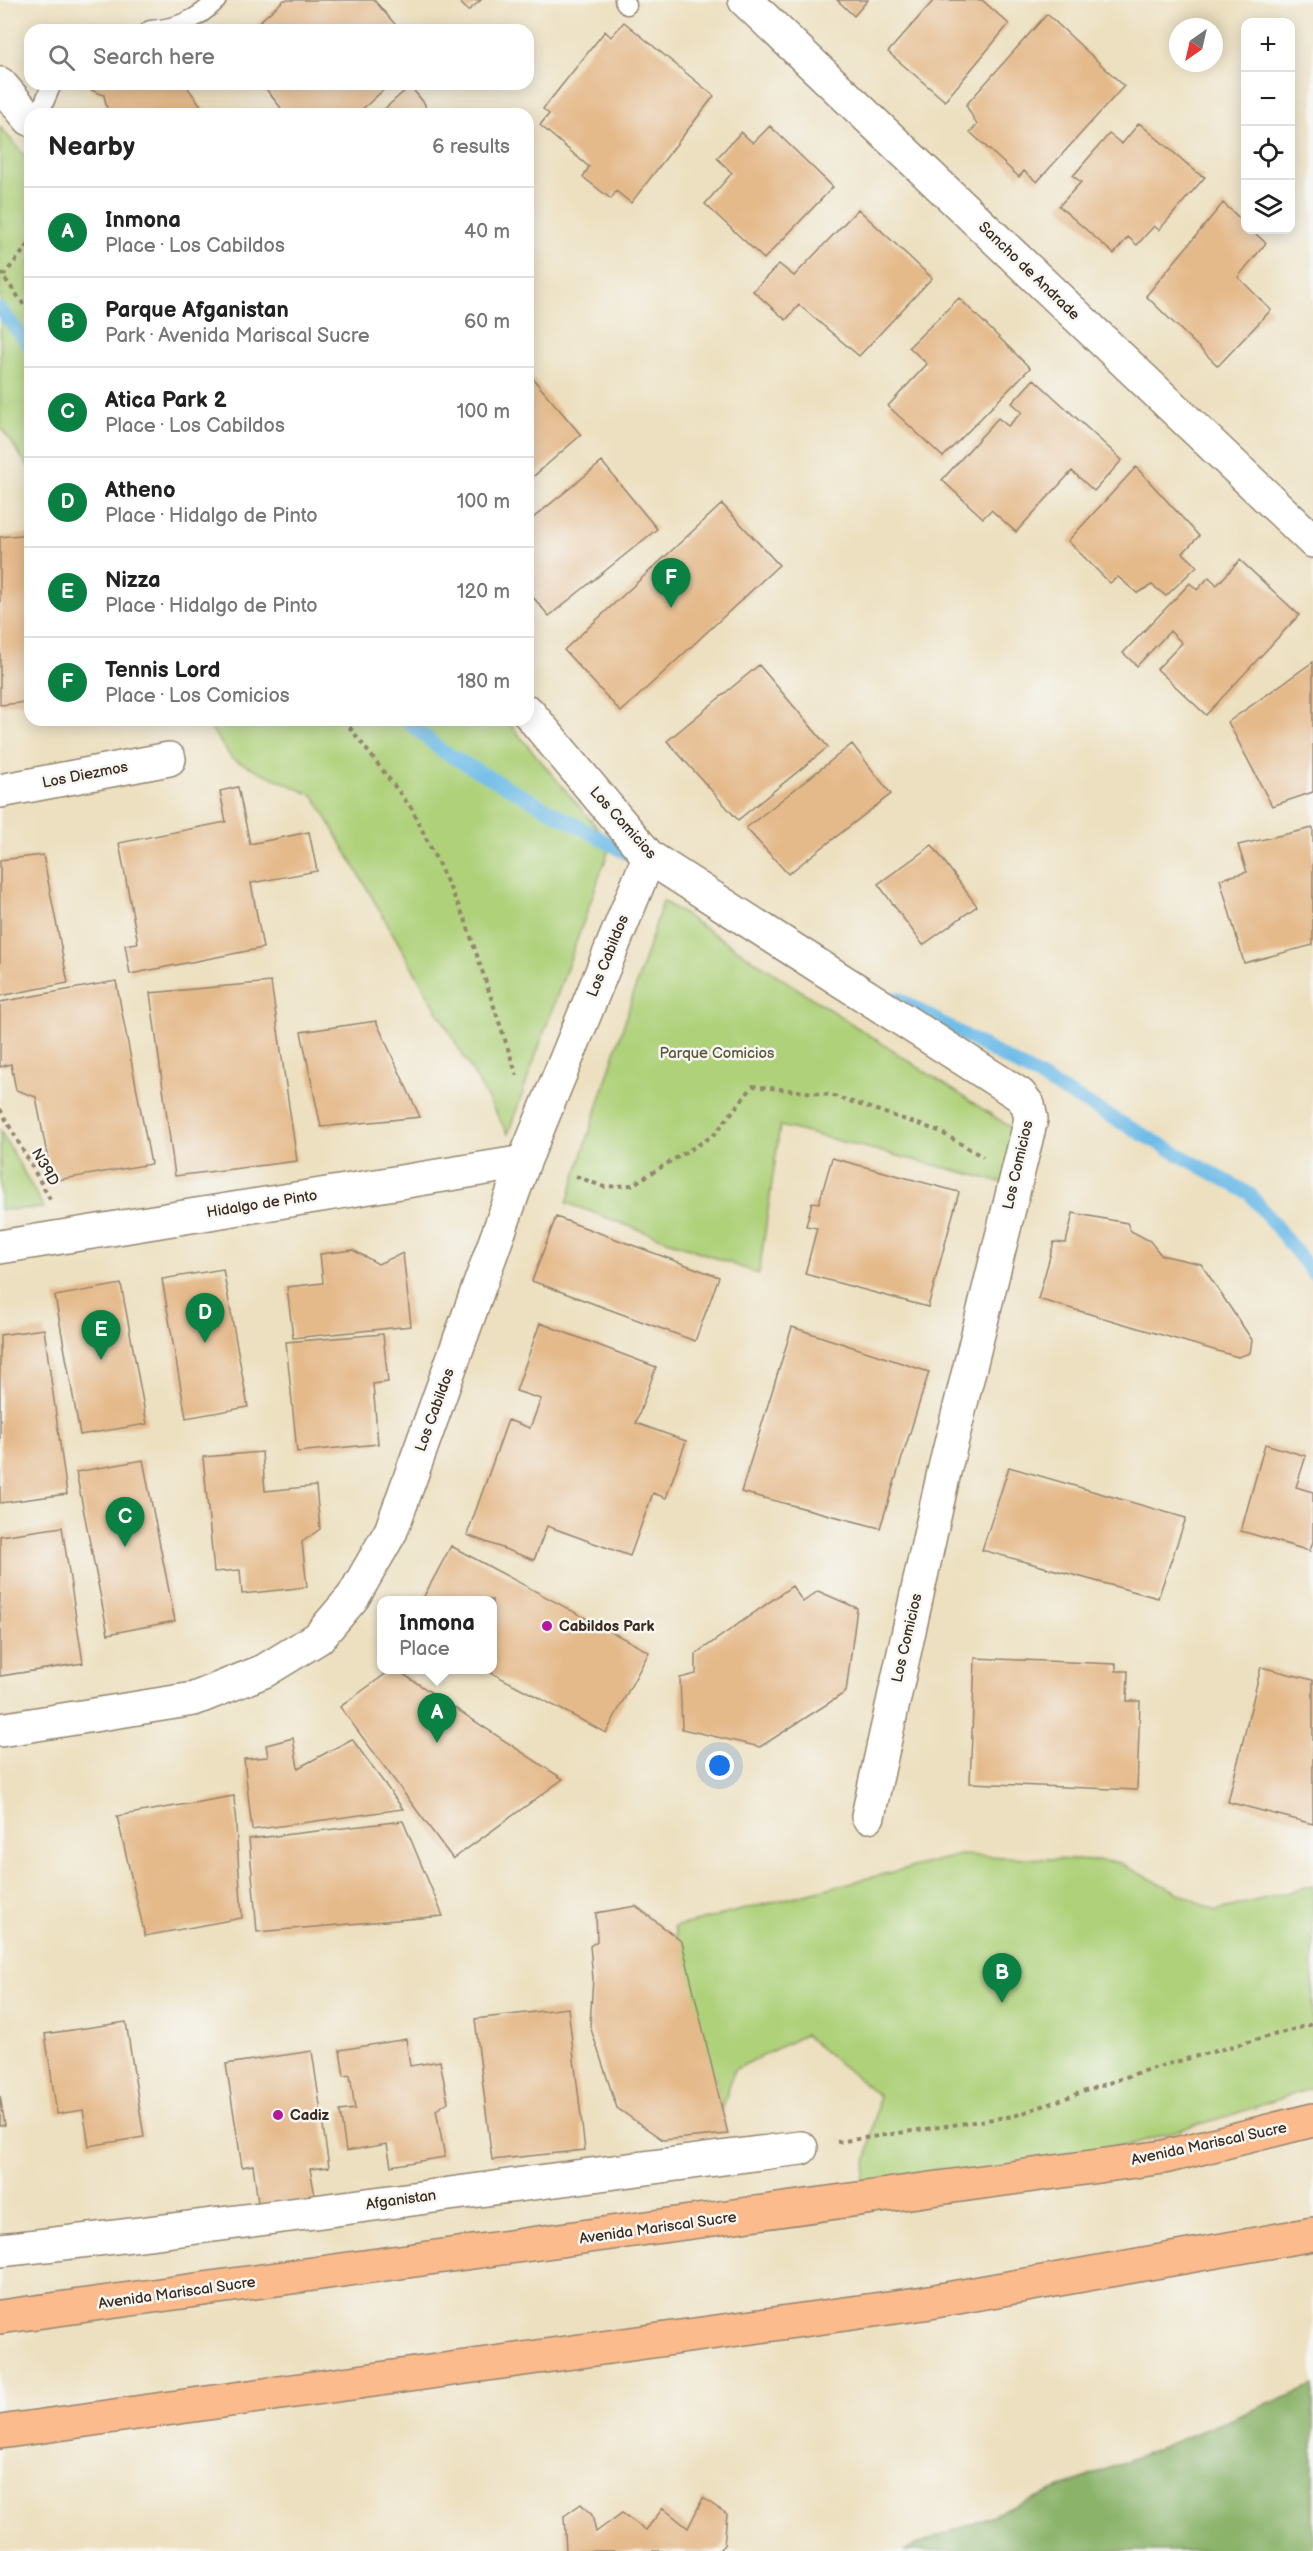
<!DOCTYPE html>
<meta charset="utf-8">
<style>
body{margin:0;font-family:"Balsamiq Sans",sans-serif;background:#f2f2f2;color:#222}
.controls{position:absolute;right:18px;top:18px;display:grid;overflow:hidden;border-radius:12px;box-shadow:0 3px 15px #0003}
.controls button{width:54px;height:54px;display:grid;place-items:center;padding:0;border:0;border-bottom:2px solid #e0e0e0;background:#fff;color:#222;font:30px sans-serif}
.compass{position:absolute;left:1169px;top:18px;width:54px;height:54px;border-radius:50%;background:#fff;box-shadow:0 3px 15px #0003;rotate:214deg}
.you{position:absolute;left:720px;top:1766px;width:21px;height:21px;margin:-15px;border:4px solid #fff;border-radius:50%;background:#1a73e8;box-shadow:0 0 0 9px #1a73e833}
.badge{display:grid;place-items:center;width:39px;height:39px;border-radius:50%;background:#0b8043;color:#fff;font-size:20px;font-weight:700}
.pin{position:absolute;translate:-50% -50px;filter:drop-shadow(0 2px 3px #0008)}
.pin::after{content:'';position:absolute;top:32px;width:21px;height:18px;background:inherit;clip-path:polygon(0 0,100% 0,50% 100%)}
.popup{position:absolute;left:377px;top:1596px;width:120px;height:78px;box-sizing:border-box;display:grid;place-content:center;border-radius:12px;background:#fff;filter:drop-shadow(0 2px 4px #0005);font-size:20px;white-space:nowrap;color:#767676}
.popup b{font-size:22px;color:#222}
.popup::after{content:'';position:absolute;left:50%;top:100%;margin-left:-12px;border:12px solid transparent;border-top-color:#fff}
.list{margin:0;padding:0;list-style:none}
h2{display:flex;justify-content:space-between;align-items:center;height:78px;margin:0;padding:0 24px;font-size:26px}
h2 small{font-size:20px;font-weight:400;color:#767676}
.list li{display:grid;grid-template-columns:39px 1fr auto;gap:18px;align-items:center;box-sizing:border-box;height:90px;padding:0 24px;border-top:2px solid #e0e0e0}
.list b{display:block;font-size:22px;white-space:nowrap}
.list p{margin:0;font-size:20px;white-space:nowrap;color:#767676}
.list em{font-size:20px;font-style:normal;color:#767676}
.icon{flex:none;width:33px;height:33px;fill:none;stroke:currentColor;stroke-width:2;stroke-linecap:round;stroke-linejoin:round}
.map{position:relative;flex:none;width:1313px;height:2551px;overflow:hidden}
.search{position:absolute;background:#fff;box-shadow:0 3px 15px #0003;left:24px;top:24px;width:510px;height:66px;display:flex;align-items:center;gap:15px;box-sizing:border-box;padding:0 21px;border-radius:18px;color:#767676;font-size:22px}
.panel{position:absolute;background:#fff;box-shadow:0 3px 15px #0003;left:24px;top:108px;width:510px;height:618px;border-radius:18px}
.map>svg:first-child{display:block}
</style>
<div class="map">
<svg width="1313" height="2551" viewBox="0 0 1313 2551">
<rect width="100%" height="100%" fill="#f6f6f2"/>
<filter id="ink" filterUnits="userSpaceOnUse"><feTurbulence type="fractalNoise" baseFrequency=".0167" numOctaves="2"/><feDisplacementMap in="SourceGraphic" scale="12" xChannelSelector="R" yChannelSelector="G"/><feConvolveMatrix kernelMatrix="1 2 1 2 8 2 1 2 1" color-interpolation-filters="sRGB"/></filter>
<filter id="wash" filterUnits="userSpaceOnUse"><feTurbulence type="fractalNoise" baseFrequency=".008" numOctaves="4" result="noise"/><feDisplacementMap in="SourceGraphic" scale="24" xChannelSelector="R" yChannelSelector="G"/><feGaussianBlur stdDeviation="1.35" result="paint"/><feColorMatrix in="noise" values="0 0 0 0 0 0 0 0 0 0 0 0 0 0 0 0 0 1.4 0 .05"/><feComposite in="paint" operator="in"/></filter>
<g filter="url(#wash)">
<rect width="100%" height="100%" fill="#ede0c0"/>
<path fill="#afd17a" stroke="#757e4c" stroke-width="1.5" d="M0,127L30,162V469L0,426Z
M205,720H506L611,844L508,1134L314,796L232,759Z
M663,901L1021,1134L1005,1183L780,1126L759,1274L567,1203Z
M0,1130L44,1208L0,1210Z
M960,1855L1117,1862L1215,1911L1313,1886V2088L1231,2115L1005,2181L860,2195L879,2096L804,2035L734,2070L722,2110L674,1927Z"/>
<path fill="#8bb36a" stroke="#636e44" stroke-width="1.5" d="M1313,2386V2551H903Z"/>
<g fill="none" stroke-linecap="round" stroke-linejoin="round">
<path stroke="#6ebce8" stroke-width="14" d="M0,309L30,346
M406,720L442,751L625,852
M897,998L1250,1194L1313,1273"/>
</g>
<g id="blocks">
<path fill="#e5ba8b" d="M284,0H374L400,30H250Z
M458,0H481L468,11Z
M837,0H868L854,16Z
M934,0H982L1009,24L945,101L888,52Z
M1047,14L1124,86L1037,182L1024,171L1019,177L970,132L977,125L966,105Z
M624,22L714,96L631,203L616,191L611,199L583,177L589,167L540,125L549,114L543,109L605,31L611,37Z
M91,84H185L207,114H108L104,95L91,90Z
M262,84H390L357,114H277L276,112L281,108Z
M410,86L425,104L426,114H379Z
M1139,123L1199,174L1205,177L1159,230L1154,226L1137,245L1128,237L1114,254L1059,206L1081,182L1073,176L1109,134L1122,144Z
M770,126L833,187L764,259L705,204L732,173L717,158L741,132L753,143Z
M1223,203L1246,224V230H1251L1266,243L1238,277L1271,310L1218,366L1146,296Z
M858,209L932,278L859,356L799,305L786,320L753,291L779,264L794,276Z
M959,298L1030,368L943,457L888,406L927,364L909,347Z
M528,373L581,435L528,481Z
M1034,379L1122,460L1094,491L1072,471L1016,532L991,510L983,518L942,480L998,418L1008,426L1022,412L1012,403Z
M602,462L657,529L549,616L532,596L528,598V522Z
M1136,467L1199,536L1183,553L1197,566L1166,596L1152,585L1137,593L1118,577L1110,583L1068,541Z
M722,504L779,565L621,712L564,650Z
M30,534V702L0,705V537Z
M1240,560L1299,615L1206,715L1157,669L1182,643L1170,631L1137,666L1123,653L1190,583L1197,590L1209,577L1217,585Z
M1313,662V792L1272,806L1228,722Z
M759,665L828,747L738,820L667,741Z
M852,744L891,794L788,874L746,828Z
M238,787L250,844L309,832L317,871L251,883L263,948L130,974L125,945L138,943L119,843L226,822L220,791Z
M1313,828V945L1244,963L1220,879L1247,872L1238,845Z
M932,845L977,906L923,945L878,884Z
M43,855L68,983L0,996V860Z
M116,981L151,1164L52,1181L36,1097L16,1090L11,1064L0,1067V1002Z
M271,982L297,1161L175,1176L150,993Z
M376,1021L420,1117L321,1127L301,1032Z
M832,1158L959,1192L928,1307L805,1274L817,1228L806,1226L812,1202L819,1203Z
M1073,1213L1127,1223L1131,1231L1150,1241L1161,1255L1201,1264L1252,1340L1250,1353L1238,1357L1038,1299L1054,1242L1066,1243Z
M556,1217L719,1277L695,1341L532,1281Z
M353,1250L378,1264L403,1253L411,1326L293,1338L287,1287L323,1283L320,1254Z
M223,1269L248,1407L186,1418L162,1279Z
M121,1284L147,1424L80,1435L55,1296Z
M540,1323L656,1367L636,1423L686,1441L666,1498L653,1493L630,1556L547,1526L534,1560L467,1535L508,1420L530,1428L541,1399L516,1391Z
M792,1327L929,1372L880,1528L741,1492Z
M44,1329L67,1494L0,1503V1335Z
M383,1334L388,1382L373,1384L378,1444L297,1452L286,1342Z
M1265,1444L1306,1456L1296,1487L1313,1492V1541L1310,1551L1241,1531Z
M262,1452L265,1491L316,1486L320,1529L302,1542L307,1587L242,1594L240,1570L214,1572L203,1457Z
M143,1460L175,1621L108,1634L76,1472Z
M1009,1467L1186,1518L1158,1598L982,1550Z
M62,1527L83,1663L0,1676V1536Z
M451,1546L649,1652L606,1733L486,1670H492V1600H422Z
M792,1586L803,1602L818,1591L857,1608L846,1692L760,1747L682,1729L680,1678L696,1674V1654Z
M975,1658L1116,1664V1671H1128L1127,1701H1140L1137,1790L970,1783Z
M1261,1667L1313,1680V1824L1228,1802Z
M391,1670H397L563,1779L453,1859L340,1707Z
M293,1738L298,1768L352,1739L403,1809L252,1830L244,1759L268,1757L266,1745Z
M234,1796L242,1918L145,1936L117,1816Z
M403,1821L443,1916L257,1932L249,1839Z
M636,1906L682,1942L728,2134L663,2140L617,2108L590,2026L593,1978L590,1946L597,1941L596,1913Z
M568,2008L585,2150L492,2160L475,2019Z
M126,2022L144,2137L89,2146L83,2110L57,2114L45,2034Z
M406,2039L410,2066L440,2061L448,2102L436,2110L445,2157L391,2166L387,2144L346,2151L340,2111L355,2109L350,2075L344,2076L340,2050Z
M312,2051L329,2167L310,2169L316,2201L259,2210L253,2165L242,2167L226,2064Z
M0,2096L5,2125H0Z
M703,2498L727,2514L724,2545L718,2551H566L564,2516L581,2504L592,2515L596,2532L622,2513L646,2530L663,2508L688,2528Z"/>
</g>
</g>
<g filter="url(#ink)">
<use href="#blocks" fill-opacity="0" stroke="#94856f" stroke-width="1.5"/>
<g fill="none" stroke-linecap="round" stroke-linejoin="round">
<defs>
<path id="lane" d="M624,0L627,5
M150,30C178,28 197,20 217,0
M39,114L52,84"/>
<path id="street" d="M745,0L1313,541
M0,84L30,119
M528,712L649,857L1020,1095L1028,1105L1031,1119L944,1472L868,1816
M0,791L169,759
M0,1247L524,1162
M0,1730L194,1699L264,1671L318,1638L353,1597L391,1531L524,1162L649,857
M0,2250C268,2221 534,2181 801,2148"/>
<path id="primary" d="M0,2317L1164,2157L1313,2120
M0,2432L924,2303L1313,2234"/>
</defs>
<use href="#lane" stroke="#94856f" stroke-width="21"/>
<use href="#street" stroke="#94856f" stroke-width="36"/>
<use href="#primary" stroke="#94856f" stroke-width="36"/>
<path stroke="#94856f" stroke-width="4" stroke-dasharray="4.5 4.5" stroke-linecap="butt" d="M0,272L30,313
M3,276L30,243
M344,720L412,809L465,919L517,1076
M0,1109L51,1201
M576,1176L604,1187L632,1185L714,1135L753,1086L831,1095L939,1131L983,1157
M837,2142L1014,2116L1143,2071L1313,2024"/>
<use href="#lane" stroke="#fff" stroke-width="18"/>
<use href="#street" stroke="#fff" stroke-width="33"/>
<use href="#primary" stroke="#fbbb8c" stroke-width="33"/>
</g>
</g>
<g fill="#b5179e" stroke="#f6f6f2" stroke-width="2">
<circle cx="547" cy="1626" r="6"/>
<circle cx="278" cy="2115" r="6"/>
</g>
<g text-anchor="middle" dominant-baseline="central" stroke-width="5" stroke-linejoin="round" paint-order="stroke">
<g font-size="15" fill="#3b2a1e" stroke="#f6f6f2">
<text transform="translate(1029 271) rotate(44)">Sancho de Andrade</text>
<text transform="translate(85 775) rotate(-11)">Los Diezmos</text>
<text transform="translate(623 823) rotate(48)">Los Comicios</text>
<text transform="translate(608 956) rotate(-68)">Los Cabildos</text>
<text transform="translate(1018 1165) rotate(-77)">Los Comicios</text>
<text transform="translate(45 1167) rotate(61)">N39D</text>
<text transform="translate(262 1204) rotate(-9)">Hidalgo de Pinto</text>
<text transform="translate(435 1410) rotate(-70)">Los Cabildos</text>
<text transform="translate(907 1638) rotate(-77)">Los Comicios</text>
<text transform="translate(1209 2144) rotate(-12)">Avenida Mariscal Sucre</text>
<text transform="translate(401 2200) rotate(-8)">Afganistan</text>
<text transform="translate(658 2228) rotate(-8)">Avenida Mariscal Sucre</text>
<text transform="translate(177 2293) rotate(-8)">Avenida Mariscal Sucre</text>
</g>
<g font-size="15" fill="#585435" stroke="#f6f6f2">
<text x="717" y="1053">Parque Comicios</text>
</g>
<g font-size="15" font-weight="bold" fill="#3b2a1e" stroke="#f6f6f2" text-anchor="start">
<text x="559" y="1626">Cabildos Park</text>
<text x="290" y="2115">Cadiz</text>
</g>
</g>
</svg>
<div class="controls">
<button>+</button>
<button>−</button>
<button><svg class="icon" aria-label="locate" viewBox="0 0 24 24"><circle cx="12" cy="12" r="6"/><path d="M12 2v4M12 18v4M2 12h4M18 12h4"/></svg></button>
<button><svg class="icon" aria-label="layers" viewBox="0 0 24 24"><path d="M12 4l9 5-9 5-9-5zM3 14l9 5 9-5"/></svg></button>
</div>
<svg class="compass" viewBox="-18 -18 36 36"><path d="M0-13l5 13h-10z" fill="#e53935"/><path d="M0 13l5-13h-10z" fill="#767676"/></svg>
<div class="you"></div>
<div class="pin badge" style="left:437px;top:1743px">A</div>
<div class="popup"><b>Inmona</b>Place</div>
<div class="pin badge" style="left:1002px;top:2003px">B</div>
<div class="pin badge" style="left:125px;top:1547px">C</div>
<div class="pin badge" style="left:205px;top:1343px">D</div>
<div class="pin badge" style="left:101px;top:1360px">E</div>
<div class="pin badge" style="left:671px;top:608px">F</div>
<div class="search"><svg class="icon" aria-label="search" viewBox="0 0 24 24"><circle cx="10" cy="10" r="6"/><path d="M15 15l6 6"/></svg>Search here</div>
<section class="panel">
<h2>Nearby<small>6 results</small></h2>
<ul class="list">
<li><span class="badge">A</span><div><b>Inmona</b><p>Place · Los Cabildos</p></div><em>40 m</em></li>
<li><span class="badge">B</span><div><b>Parque Afganistan</b><p>Park · Avenida Mariscal Sucre</p></div><em>60 m</em></li>
<li><span class="badge">C</span><div><b>Atica Park 2</b><p>Place · Los Cabildos</p></div><em>100 m</em></li>
<li><span class="badge">D</span><div><b>Atheno</b><p>Place · Hidalgo de Pinto</p></div><em>100 m</em></li>
<li><span class="badge">E</span><div><b>Nizza</b><p>Place · Hidalgo de Pinto</p></div><em>120 m</em></li>
<li><span class="badge">F</span><div><b>Tennis Lord</b><p>Place · Los Comicios</p></div><em>180 m</em></li>
</ul>
</section>
</div>
